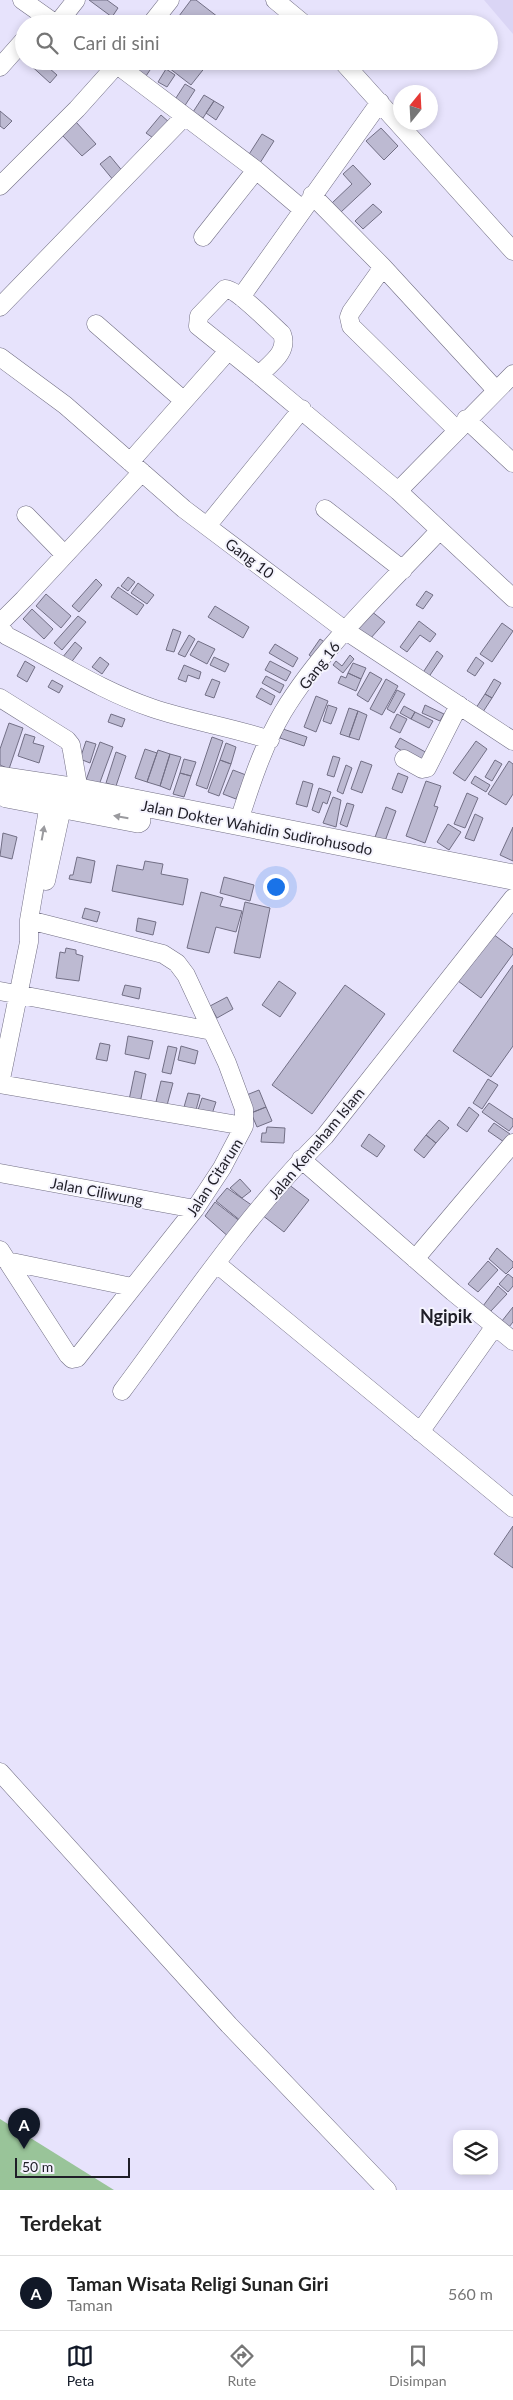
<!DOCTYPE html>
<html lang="id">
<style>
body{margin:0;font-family:Lato,sans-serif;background:#f2f2f2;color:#222}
.controls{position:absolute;right:15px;bottom:15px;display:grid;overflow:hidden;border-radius:10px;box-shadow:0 2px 8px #0003}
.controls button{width:45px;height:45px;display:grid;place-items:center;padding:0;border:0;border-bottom:1px solid #e0e0e0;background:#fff;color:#222;font:25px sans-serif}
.compass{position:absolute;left:393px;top:85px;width:45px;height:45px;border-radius:50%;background:#fff;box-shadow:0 2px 8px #0003;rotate:18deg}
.scale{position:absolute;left:15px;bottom:12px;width:115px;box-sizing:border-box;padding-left:5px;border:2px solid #1f1e27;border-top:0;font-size:14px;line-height:18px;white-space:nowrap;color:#1f1e27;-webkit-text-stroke:4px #f4f3fd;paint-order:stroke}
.you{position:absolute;left:275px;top:886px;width:18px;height:18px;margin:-12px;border:4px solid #fff;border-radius:50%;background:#1a73e8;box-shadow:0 0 0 8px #1a73e833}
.badge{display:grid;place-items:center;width:32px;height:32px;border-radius:50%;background:#111827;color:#fff;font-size:16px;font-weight:700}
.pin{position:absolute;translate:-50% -41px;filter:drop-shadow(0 1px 2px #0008)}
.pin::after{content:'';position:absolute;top:26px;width:18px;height:15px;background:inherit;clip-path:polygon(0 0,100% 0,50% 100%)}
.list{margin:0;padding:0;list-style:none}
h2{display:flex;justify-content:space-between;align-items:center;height:65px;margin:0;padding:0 20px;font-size:21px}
h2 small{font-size:16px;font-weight:400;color:#767676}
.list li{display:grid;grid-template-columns:32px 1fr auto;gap:15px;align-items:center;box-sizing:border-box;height:75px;padding:0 20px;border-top:1px solid #e0e0e0}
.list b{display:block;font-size:19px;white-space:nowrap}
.list p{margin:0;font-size:16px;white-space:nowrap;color:#767676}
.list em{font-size:16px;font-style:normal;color:#767676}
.icon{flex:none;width:28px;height:28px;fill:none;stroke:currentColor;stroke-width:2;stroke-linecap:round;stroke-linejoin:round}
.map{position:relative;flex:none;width:513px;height:2190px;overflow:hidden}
.search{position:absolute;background:#fff;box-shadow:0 2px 8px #0003;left:15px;right:15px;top:15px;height:55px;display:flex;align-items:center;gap:12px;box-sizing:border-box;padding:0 18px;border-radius:28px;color:#767676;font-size:19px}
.sheet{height:140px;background:#fff}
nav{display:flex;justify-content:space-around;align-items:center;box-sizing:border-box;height:70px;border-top:1px solid #e0e0e0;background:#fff;font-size:14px;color:#767676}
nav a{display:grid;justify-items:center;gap:2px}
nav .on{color:#111827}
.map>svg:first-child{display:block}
</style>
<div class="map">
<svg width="513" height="2190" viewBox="0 0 513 2190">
<rect width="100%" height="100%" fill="#e7e3fc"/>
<path fill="#dad5f5" d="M484,0H513V34Z"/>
<path fill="#99c499" d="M0,2119L114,2190H0Z"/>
<path fill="#bdbad2" stroke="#726f85" d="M89,0H107L118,8L112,17Z
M191,0H196L227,24H173Z
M26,61H41L57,75L50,83Z
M132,61H156L146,76L130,64Z
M160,61H210L191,85Z
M166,69L175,75L167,87L158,82Z
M185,84L195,90L184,107L174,101Z
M204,95L214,101L203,118L193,112Z
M214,101L224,107L216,120L206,113Z
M0,111L12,121L4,129L0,126Z
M161,115L170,123L156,140L146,133Z
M76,122L96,144L82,156L62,135Z
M381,128L398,146L384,160L366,141Z
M262,134L274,141L258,166L246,159Z
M110,156L124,173L114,181L100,164Z
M353,165L371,184L341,212L332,203L352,184L343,174Z
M373,204L382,212L363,229L355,221Z
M128,577L135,582L128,591L121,586Z
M96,579L102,585L79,612L72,606Z
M138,583L154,595L147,604L131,593Z
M118,587L144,605L137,615L111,597Z
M426,591L433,595L423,609L416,605Z
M46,594L71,616L61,628L36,606Z
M215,606L249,627L243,638L208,617Z
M32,609L53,629L44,639L23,619Z
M371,611L385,622L370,639L357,628Z
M78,616L86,622L62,650L54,643Z
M419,621L436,634L430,642L420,635L407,652L400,647Z
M502,623L513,631L492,662L480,654Z
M173,629L181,632L174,652L166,650Z
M189,635L195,639L185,657L178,654Z
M320,639L329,645L317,661L309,655Z
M198,641L215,649L207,664L190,655Z
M75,642L82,648L70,664L62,658Z
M275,644L298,658L293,667L269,653Z
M437,651L443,656L428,678L422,674Z
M350,655L354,659L343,673L333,665L336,661L342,666Z
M100,657L109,664L102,674L92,667Z
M214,657L229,664L225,672L210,665Z
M476,657L484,663L475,676L467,671Z
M25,661L35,667L27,682L17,676Z
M270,661L291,672L286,681L265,670Z
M353,663L366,668L361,679L348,673Z
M184,665L201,672L199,679L188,675L186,682L178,679Z
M370,672L382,679L368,702L357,695Z
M348,673L361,679L356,691L338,683L341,676L346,678Z
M266,676L284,685L280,693L262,683Z
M212,679L220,682L214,698L205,695Z
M386,679L398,686L382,715L370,709Z
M494,679L501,683L492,698L485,694Z
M52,680L63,686L59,693L48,687Z
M261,688L275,696L271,705L256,697Z
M397,690L405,694L394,713L387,709Z
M485,694L492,698L481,715L474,711Z
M316,696L328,701L316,732L304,727Z
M328,705L337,708L331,724L323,721Z
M425,705L444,714L440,721L422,713Z
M404,706L415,712L411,719L400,713Z
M349,708L358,711L349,737L340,734Z
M358,711L367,715L359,740L349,737Z
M415,712L433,721L429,728L411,719Z
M111,714L125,719L122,727L108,722Z
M397,714L407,719L400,733L390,728Z
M9,723L23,728L9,769L0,765V749Z
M283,729L307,737L304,746L280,738Z
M25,734L35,737L33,743L44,746L39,763L18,756Z
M212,737L223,741L207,789L196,785Z
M400,738L429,754L424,763L395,747Z
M86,741L96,744L90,763L80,759Z
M476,741L487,749L465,781L453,773Z
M100,742L113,747L99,785L86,780Z
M226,743L236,747L231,764L220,760Z
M145,749L157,753L147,782L135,778Z
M158,750L170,754L160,786L147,782Z
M116,752L126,756L116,786L106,783Z
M170,754L181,757L170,790L160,786Z
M333,756L340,758L334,777L327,775Z
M184,759L196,762L191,776L180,773Z
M220,760L231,764L219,796L208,792Z
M495,760L502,764L492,781L485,777Z
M361,761L372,765L362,793L351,789Z
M509,761L513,764V794L506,805L488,794Z
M346,765L352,768L343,794L337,791Z
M233,770L246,775L236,799L223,794Z
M180,773L191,776L184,797L173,794Z
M398,773L408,777L402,793L392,789Z
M475,776L490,785L486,792L471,783Z
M303,781L313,784L307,807L296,804Z
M426,781L441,786L434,806L438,807L425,843L406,836Z
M319,788L331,792L327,804L323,802L319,813L312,810Z
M467,793L478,798L465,828L454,824Z
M333,797L341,800L336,827L323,823Z
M347,803L354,805L347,827L340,824Z
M386,807L396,811L384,844L374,840Z
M475,814L483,818L474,841L465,838Z
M448,824L461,832L449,850L437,842Z
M513,827V861L500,855Z
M3,833L17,837L12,859L0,856Z
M77,857L95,861L91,883L69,879L70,875H73Z
M145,861L163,864L161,874L188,879L183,905L112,891L117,865L143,870Z
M224,877L254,885L250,901L220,893Z
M201,892L223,898L220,906L242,911L236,932L216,927L209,953L187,948Z
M245,902L270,908L260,958L234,953Z
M85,908L100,912L97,922L82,918Z
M138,918L156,922L153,935L136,931Z
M493,934L513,949V954L481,998L458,981Z
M66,948L76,950V954L83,956L79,981L56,978L60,952L65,953Z
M513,965V1046L491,1077L453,1051Z
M279,981L296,993L280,1017L262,1005Z
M125,985L141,988L139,999L122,995Z
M345,985L385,1014L312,1114L272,1085Z
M227,997L233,1009L217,1018L210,1006Z
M128,1036L153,1041L149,1059L125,1054Z
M100,1043L110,1045L107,1061L96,1059Z
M168,1046L177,1048L171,1074L162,1072Z
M181,1046L198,1051L195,1064L178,1060Z
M135,1071L146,1074L140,1103L129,1100Z
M488,1079L498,1085L482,1109L473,1103Z
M161,1081L173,1083L166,1109L155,1106Z
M259,1090L266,1107L251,1113L244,1096Z
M188,1093L200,1095L196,1110L184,1107Z
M202,1098L216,1102L212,1114L198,1110Z
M489,1103L513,1119V1126L509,1131L482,1112Z
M266,1107L272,1121L257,1127L251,1113Z
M469,1107L479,1115L467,1132L457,1125Z
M439,1120L449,1128L436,1143L426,1135Z
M494,1123L510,1134L504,1142L488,1131Z
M267,1127L285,1128L284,1143L261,1142L262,1133H266Z
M369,1134L385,1146L377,1157L361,1146Z
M426,1135L436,1143L424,1158L414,1150Z
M240,1179L251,1191L242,1198L230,1188Z
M288,1184L309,1200L284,1232L262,1215Z
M227,1188L253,1206L241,1221L216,1201Z
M215,1202L241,1222L230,1238L205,1216Z
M497,1248L513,1262V1267L506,1274L489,1259Z
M488,1261L498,1270L478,1292L468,1284Z
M508,1274L513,1278V1286L508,1292L499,1284Z
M498,1286L507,1294L490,1312L483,1306Z
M513,1307V1322L505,1332L498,1326Z
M513,1526V1568L494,1554Z"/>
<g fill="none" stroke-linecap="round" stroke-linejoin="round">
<defs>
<path id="minor" d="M22,0L56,24
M275,0L304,24
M57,24L76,0
M151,24L170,0
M112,61L256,170L302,209
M342,61L513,251
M0,67L24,40
M0,186L77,109L120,61
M312,195L383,267L496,390
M203,237L256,170
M383,267L351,312L349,317L351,326L457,430
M241,297L380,102
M0,307L184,117
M96,324L183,400
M0,357L65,405L184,509L346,631L513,741
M513,374L398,491L513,598
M259,375L198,326L199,316L225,289C236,288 272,325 282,334C289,352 270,364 259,375L398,491
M466,419L513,463
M130,462L228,351
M142,472L24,599L1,622L0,627L7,636C55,660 101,691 152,708C190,721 231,727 270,740
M325,509L403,570
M26,515L65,555
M207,526L302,409
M0,698L67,740L71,745L79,791
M404,759L422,769L427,768L459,705
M238,824C250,786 263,746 283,712C322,647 388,586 439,531
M46,881L65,794
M0,991L212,1031
M0,1084L29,942V920L51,792
M0,1084L244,1126
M301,1159L453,1292L513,1341
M0,1173L195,1209
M0,1250L68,1355L72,1359L77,1358L195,1209L222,1168L244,1126V1109L227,1063L186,975L177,963L163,954L29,920
M415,1259L513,1143
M7,1261L132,1287
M217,1264L513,1508
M122,1391C186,1305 248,1212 325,1136L513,898
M420,1432L495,1326
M0,1772L229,2025L387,2190"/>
<path id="highway" d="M0,779L79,791L513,877
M7,795L138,820"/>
</defs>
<use href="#minor" stroke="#726f84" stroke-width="19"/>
<use href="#highway" stroke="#726f84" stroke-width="26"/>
<use href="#minor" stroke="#fff" stroke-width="18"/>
<use href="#highway" stroke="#fff" stroke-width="25"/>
</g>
<defs><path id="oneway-solid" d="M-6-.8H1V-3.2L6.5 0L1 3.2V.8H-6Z" transform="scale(1.25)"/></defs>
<g fill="#9a9a9e">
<use href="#oneway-solid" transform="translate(121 817) rotate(-170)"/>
<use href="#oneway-solid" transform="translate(43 833) rotate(-80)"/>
</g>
<g text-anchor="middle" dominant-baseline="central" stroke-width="4" stroke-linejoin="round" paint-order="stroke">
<g font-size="15" fill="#1f1e27" stroke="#f4f3fd">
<text transform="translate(250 558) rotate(37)">Gang 10</text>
<text transform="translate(319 665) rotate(-52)">Gang 16</text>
<text transform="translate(257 827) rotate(11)">Jalan Dokter Wahidin Sudirohusodo</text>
<text transform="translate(316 1143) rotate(-50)">Jalan Kemaham Islam</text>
<text transform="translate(214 1177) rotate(-57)">Jalan Citarum</text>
<text transform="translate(97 1191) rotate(11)">Jalan Ciliwung</text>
</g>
<g font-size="18" font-weight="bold" fill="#1f1e27" stroke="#f4f3fd">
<text x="446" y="1316">Ngipik</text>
</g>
</g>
</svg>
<div class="controls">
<button><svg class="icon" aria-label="layers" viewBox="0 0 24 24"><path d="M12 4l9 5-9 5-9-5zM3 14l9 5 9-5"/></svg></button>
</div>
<svg class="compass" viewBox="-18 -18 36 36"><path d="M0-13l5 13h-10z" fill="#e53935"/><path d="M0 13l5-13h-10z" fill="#767676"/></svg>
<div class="scale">50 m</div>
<div class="you"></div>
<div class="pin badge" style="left:24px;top:2149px">A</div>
<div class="search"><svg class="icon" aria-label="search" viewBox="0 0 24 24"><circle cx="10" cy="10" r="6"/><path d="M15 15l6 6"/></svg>Cari di sini</div>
</div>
<section class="sheet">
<h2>Terdekat<small></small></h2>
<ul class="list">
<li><span class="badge">A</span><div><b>Taman Wisata Religi Sunan Giri</b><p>Taman</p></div><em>560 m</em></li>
</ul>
</section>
<nav>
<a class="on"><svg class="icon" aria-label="map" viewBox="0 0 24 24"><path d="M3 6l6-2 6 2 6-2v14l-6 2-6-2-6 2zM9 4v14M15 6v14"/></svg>Peta</a>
<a><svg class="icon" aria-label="directions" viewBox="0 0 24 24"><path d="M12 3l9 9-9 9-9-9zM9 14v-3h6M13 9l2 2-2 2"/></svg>Rute</a>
<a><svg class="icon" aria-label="saved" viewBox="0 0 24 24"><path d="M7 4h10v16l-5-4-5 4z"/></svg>Disimpan</a>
</nav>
